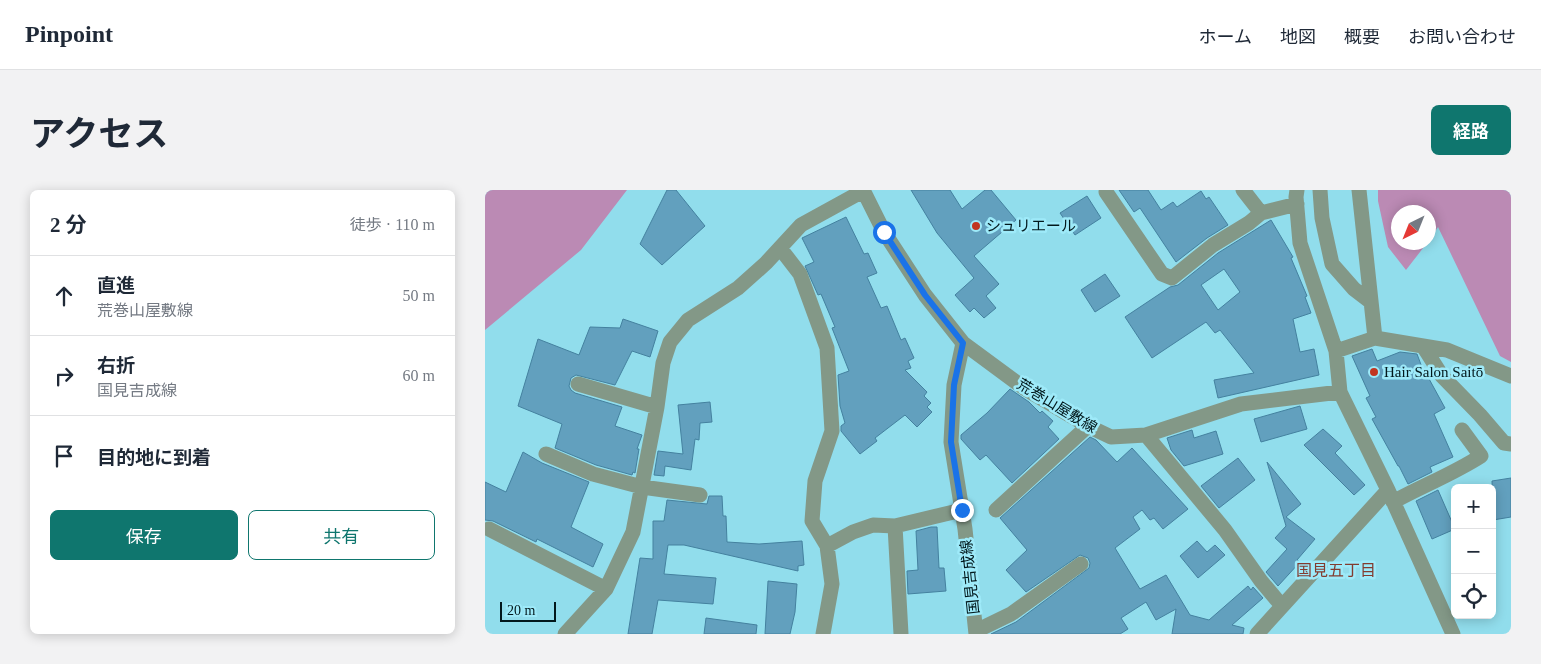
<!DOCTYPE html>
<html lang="ja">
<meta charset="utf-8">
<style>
body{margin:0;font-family:"Times New Roman","Noto Sans JP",serif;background:#f2f2f3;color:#1f2937}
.controls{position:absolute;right:15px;bottom:15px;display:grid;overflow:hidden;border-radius:8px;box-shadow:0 2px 12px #0003}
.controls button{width:45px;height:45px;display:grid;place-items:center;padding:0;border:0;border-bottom:1px solid #e0e1e3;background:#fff;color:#1f2937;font:25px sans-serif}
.compass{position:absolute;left:906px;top:15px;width:45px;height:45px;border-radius:50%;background:#fff;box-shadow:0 2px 12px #0003;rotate:223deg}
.scale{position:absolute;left:15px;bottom:12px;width:56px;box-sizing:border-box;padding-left:5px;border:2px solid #02181c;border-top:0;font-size:14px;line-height:18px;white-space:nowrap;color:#02181c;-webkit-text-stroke:4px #9eeaf9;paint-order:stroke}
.stop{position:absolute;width:15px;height:15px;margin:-11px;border:4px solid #1a73e8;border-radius:50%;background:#fff}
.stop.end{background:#1a73e8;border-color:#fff;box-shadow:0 1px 5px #0008}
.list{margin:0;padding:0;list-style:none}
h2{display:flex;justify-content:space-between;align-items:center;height:65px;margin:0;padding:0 20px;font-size:21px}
h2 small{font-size:16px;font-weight:400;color:#747a83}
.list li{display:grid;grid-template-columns:32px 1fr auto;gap:15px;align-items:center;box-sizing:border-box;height:80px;padding:0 20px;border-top:1px solid #e0e1e3}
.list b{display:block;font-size:19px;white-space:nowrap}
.list p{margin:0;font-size:16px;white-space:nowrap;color:#747a83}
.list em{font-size:16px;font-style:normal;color:#747a83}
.actions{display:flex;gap:10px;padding:15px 20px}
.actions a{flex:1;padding:11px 0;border:1px solid #0f766e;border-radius:8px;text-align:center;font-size:18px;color:#0f766e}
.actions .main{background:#0f766e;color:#fff}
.icon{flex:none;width:28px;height:28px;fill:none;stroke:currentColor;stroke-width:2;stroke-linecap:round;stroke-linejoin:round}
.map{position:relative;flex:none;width:1026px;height:444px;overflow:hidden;border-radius:8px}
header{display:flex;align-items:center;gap:30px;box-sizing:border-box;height:70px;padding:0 25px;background:#fff;border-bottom:1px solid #e0e1e3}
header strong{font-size:24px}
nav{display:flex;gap:28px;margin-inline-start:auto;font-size:18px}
.intro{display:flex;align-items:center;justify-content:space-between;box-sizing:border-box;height:120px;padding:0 30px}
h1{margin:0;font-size:35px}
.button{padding:12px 22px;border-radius:8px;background:#0f766e;color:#fff;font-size:18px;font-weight:700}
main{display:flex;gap:30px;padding:0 30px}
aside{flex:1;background:#fff;border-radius:8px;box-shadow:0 2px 12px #0003}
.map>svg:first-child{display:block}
</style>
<header>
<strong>Pinpoint</strong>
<nav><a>ホーム</a><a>地図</a><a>概要</a><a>お問い合わせ</a></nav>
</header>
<div class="intro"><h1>アクセス</h1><a class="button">経路</a></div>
<main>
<aside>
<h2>2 分<small>徒歩 · 110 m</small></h2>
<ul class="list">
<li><svg class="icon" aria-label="ahead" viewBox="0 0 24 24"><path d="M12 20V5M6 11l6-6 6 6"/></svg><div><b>直進</b><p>荒巻山屋敷線</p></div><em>50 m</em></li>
<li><svg class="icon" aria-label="right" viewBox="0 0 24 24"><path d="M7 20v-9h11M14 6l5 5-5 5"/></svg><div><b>右折</b><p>国見吉成線</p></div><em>60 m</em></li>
<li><svg class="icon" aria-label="arrive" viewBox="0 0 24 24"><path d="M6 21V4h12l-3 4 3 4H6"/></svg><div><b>目的地に到着</b></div></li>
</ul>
<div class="actions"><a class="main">保存</a><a>共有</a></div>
</aside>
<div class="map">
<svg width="1026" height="444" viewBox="0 0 1026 444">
<rect width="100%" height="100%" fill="#91ddec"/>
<path fill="#bb8ab4" d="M0,0H142L96,60L0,140Z
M893,0H1026V172L1015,166L953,37L944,50V22H914V52L942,53L921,80L903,57L893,11Z"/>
<path fill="#62a0be" stroke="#44819f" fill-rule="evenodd" d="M182,0H191L220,36L177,75L155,54Z
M426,0H465L477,19L500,0H506L531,30L489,66L514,94L501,106L511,118L499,128L489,118L485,122L470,105L489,88L452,43Z
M634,0H663L676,20L688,12L692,17L716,1L721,9L724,7L743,35L722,48L691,72L655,18L649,22Z
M602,6L616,28L590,45L575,23Z
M361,27L379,64L383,63L392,83L382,87L396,118L402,116L416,150L420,148L429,168L423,171L426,178L420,180L442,202L439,206L446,213L442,217L447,222L432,237L420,225L390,248L392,251L375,264L356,241V236L360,233L355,216L353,185L364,181L347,138L350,137L336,104L333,105L320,76L329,72L317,48Z
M786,30L808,67L806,68L822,106L820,107L826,123L808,129L815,162L829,159L834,185L733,208L729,190L769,183L735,140L730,143L721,132L667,168L640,127L685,97L693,95L733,63ZM739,79L755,102L733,120L716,95Z
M620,84L635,106L610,122L596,100Z
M138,129L173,141L165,167L147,161L130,195L91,185L86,188L84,196L86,200L90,203L137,217L130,236L157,245L152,259H154L150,283L148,282L147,285L111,275L70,258L77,234L33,216L53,149L94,165L105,137L135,138Z
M887,159L892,171L915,162L932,164L941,188L943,187L960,218L949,224L968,267L945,277L947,282L923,294L914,276H913L887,229L891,227L881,208L885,206L867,166Z
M525,199L544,212L555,223L557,221L568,231L563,237L574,249L527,293L501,265L495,270L476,249V245L502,223Z
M225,212L227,232L215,233L214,250L210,249L206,280L180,276L179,286L169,285L173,261L198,264L193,215Z
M815,216L822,239L776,252L769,229Z
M838,239L857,256L850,263L880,295L869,305L819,255Z
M707,240L709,248L731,241L738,264L699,276L686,260L682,248Z
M605,247L611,250L632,272L647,258L703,319L678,339L669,328L665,330L657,320L648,327L655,339L630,358L655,399L681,385L705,425L724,430L763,396L766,400L768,397L778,408L747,435L759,438L758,444H687L691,419L671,430L661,412L636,428L643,439L635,444H506L531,432L604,378L605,373L603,368L595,365L541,402L521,380L542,360L515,328Z
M38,262L57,273L104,292L86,337L118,354L108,377L52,349L51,352L8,331L0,330V292L21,302Z
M753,268L770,290L734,318L716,296Z
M782,272L816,314L801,327L830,349L812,370L815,372L793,396L781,382L802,359L790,348L801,336Z
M1026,288V327L1008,330L1007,291Z
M953,300L970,339L947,349L931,311Z
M224,306H237L238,326H241L242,352L274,354L317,351L319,375L313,376V381L199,355H183L179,384L231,388L228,414L173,410L167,444H143L155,368L168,369V331H179L182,310L222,314Z
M446,337H452L454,378H459L461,401L423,404L422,381L433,380L431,341Z
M712,351L722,362L730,355L740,365L713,388L695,366Z
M283,391L312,394L310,422L305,444H280Z
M221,428L272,435L271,444H219Z"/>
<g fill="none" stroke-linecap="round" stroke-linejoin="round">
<path stroke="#839887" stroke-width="15" d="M378,0L399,42L440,105L478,153L539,198L603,236L626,247L661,245L756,214L855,202
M812,0L811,7L815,53L851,161L855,202L903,300L968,444
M835,0L837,28L847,74L869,99L886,112
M621,2L677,84L687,88L728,55L764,33L776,23L758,0
M776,23L812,14
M295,58L315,84L342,158L347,241L330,291L327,331L342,356L347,394L338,444
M890,148L962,160L1026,186
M478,153L469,195L466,252L480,339L491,444
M938,156L957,186L995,225L1019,253L1026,254
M851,161L890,148L874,0
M93,194L172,217
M661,245L740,340L776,391L797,416
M61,264L108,284L157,297L215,305
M908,312C937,296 968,284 996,266L977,240
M511,320L603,236
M410,336L416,444
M4,339L121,399
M342,356L368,342L388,335L410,336L477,320
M491,441L526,424L596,374
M80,444L121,399L148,342L172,217L178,173L185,152L203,130L253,98L281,73L316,35L378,1
M772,444L903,300"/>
</g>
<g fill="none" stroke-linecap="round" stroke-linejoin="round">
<path stroke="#1a73e8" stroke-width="6" d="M399,42L440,105L478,153L469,195L466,252L477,320"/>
</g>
<g fill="#c13520" stroke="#9eeaf9" stroke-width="2">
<circle cx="491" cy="36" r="5"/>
<circle cx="889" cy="182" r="5"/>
</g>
<g text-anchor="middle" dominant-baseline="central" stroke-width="5" stroke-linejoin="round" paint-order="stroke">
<g font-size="15" fill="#02181c" stroke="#9eeaf9" text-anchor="start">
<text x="501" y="36">シュリエール</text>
<text x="899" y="182">Hair Salon Saitō</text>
</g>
<g font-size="15" fill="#02181c" stroke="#9eeaf9">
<text transform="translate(572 216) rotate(31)">荒巻山屋敷線</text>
<text transform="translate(485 387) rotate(-96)">国見吉成線</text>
</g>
<g font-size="16" fill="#823c30" stroke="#9eeaf9">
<text x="851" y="380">国見五丁目</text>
</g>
</g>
</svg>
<div class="controls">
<button>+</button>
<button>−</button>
<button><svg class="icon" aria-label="locate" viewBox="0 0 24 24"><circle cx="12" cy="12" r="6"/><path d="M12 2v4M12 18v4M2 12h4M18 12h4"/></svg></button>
</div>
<svg class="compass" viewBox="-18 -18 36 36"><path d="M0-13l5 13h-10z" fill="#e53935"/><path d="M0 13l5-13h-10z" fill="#747a83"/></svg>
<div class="scale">20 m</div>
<div class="stop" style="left:399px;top:42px"></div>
<div class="stop end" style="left:477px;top:320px"></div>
</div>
</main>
